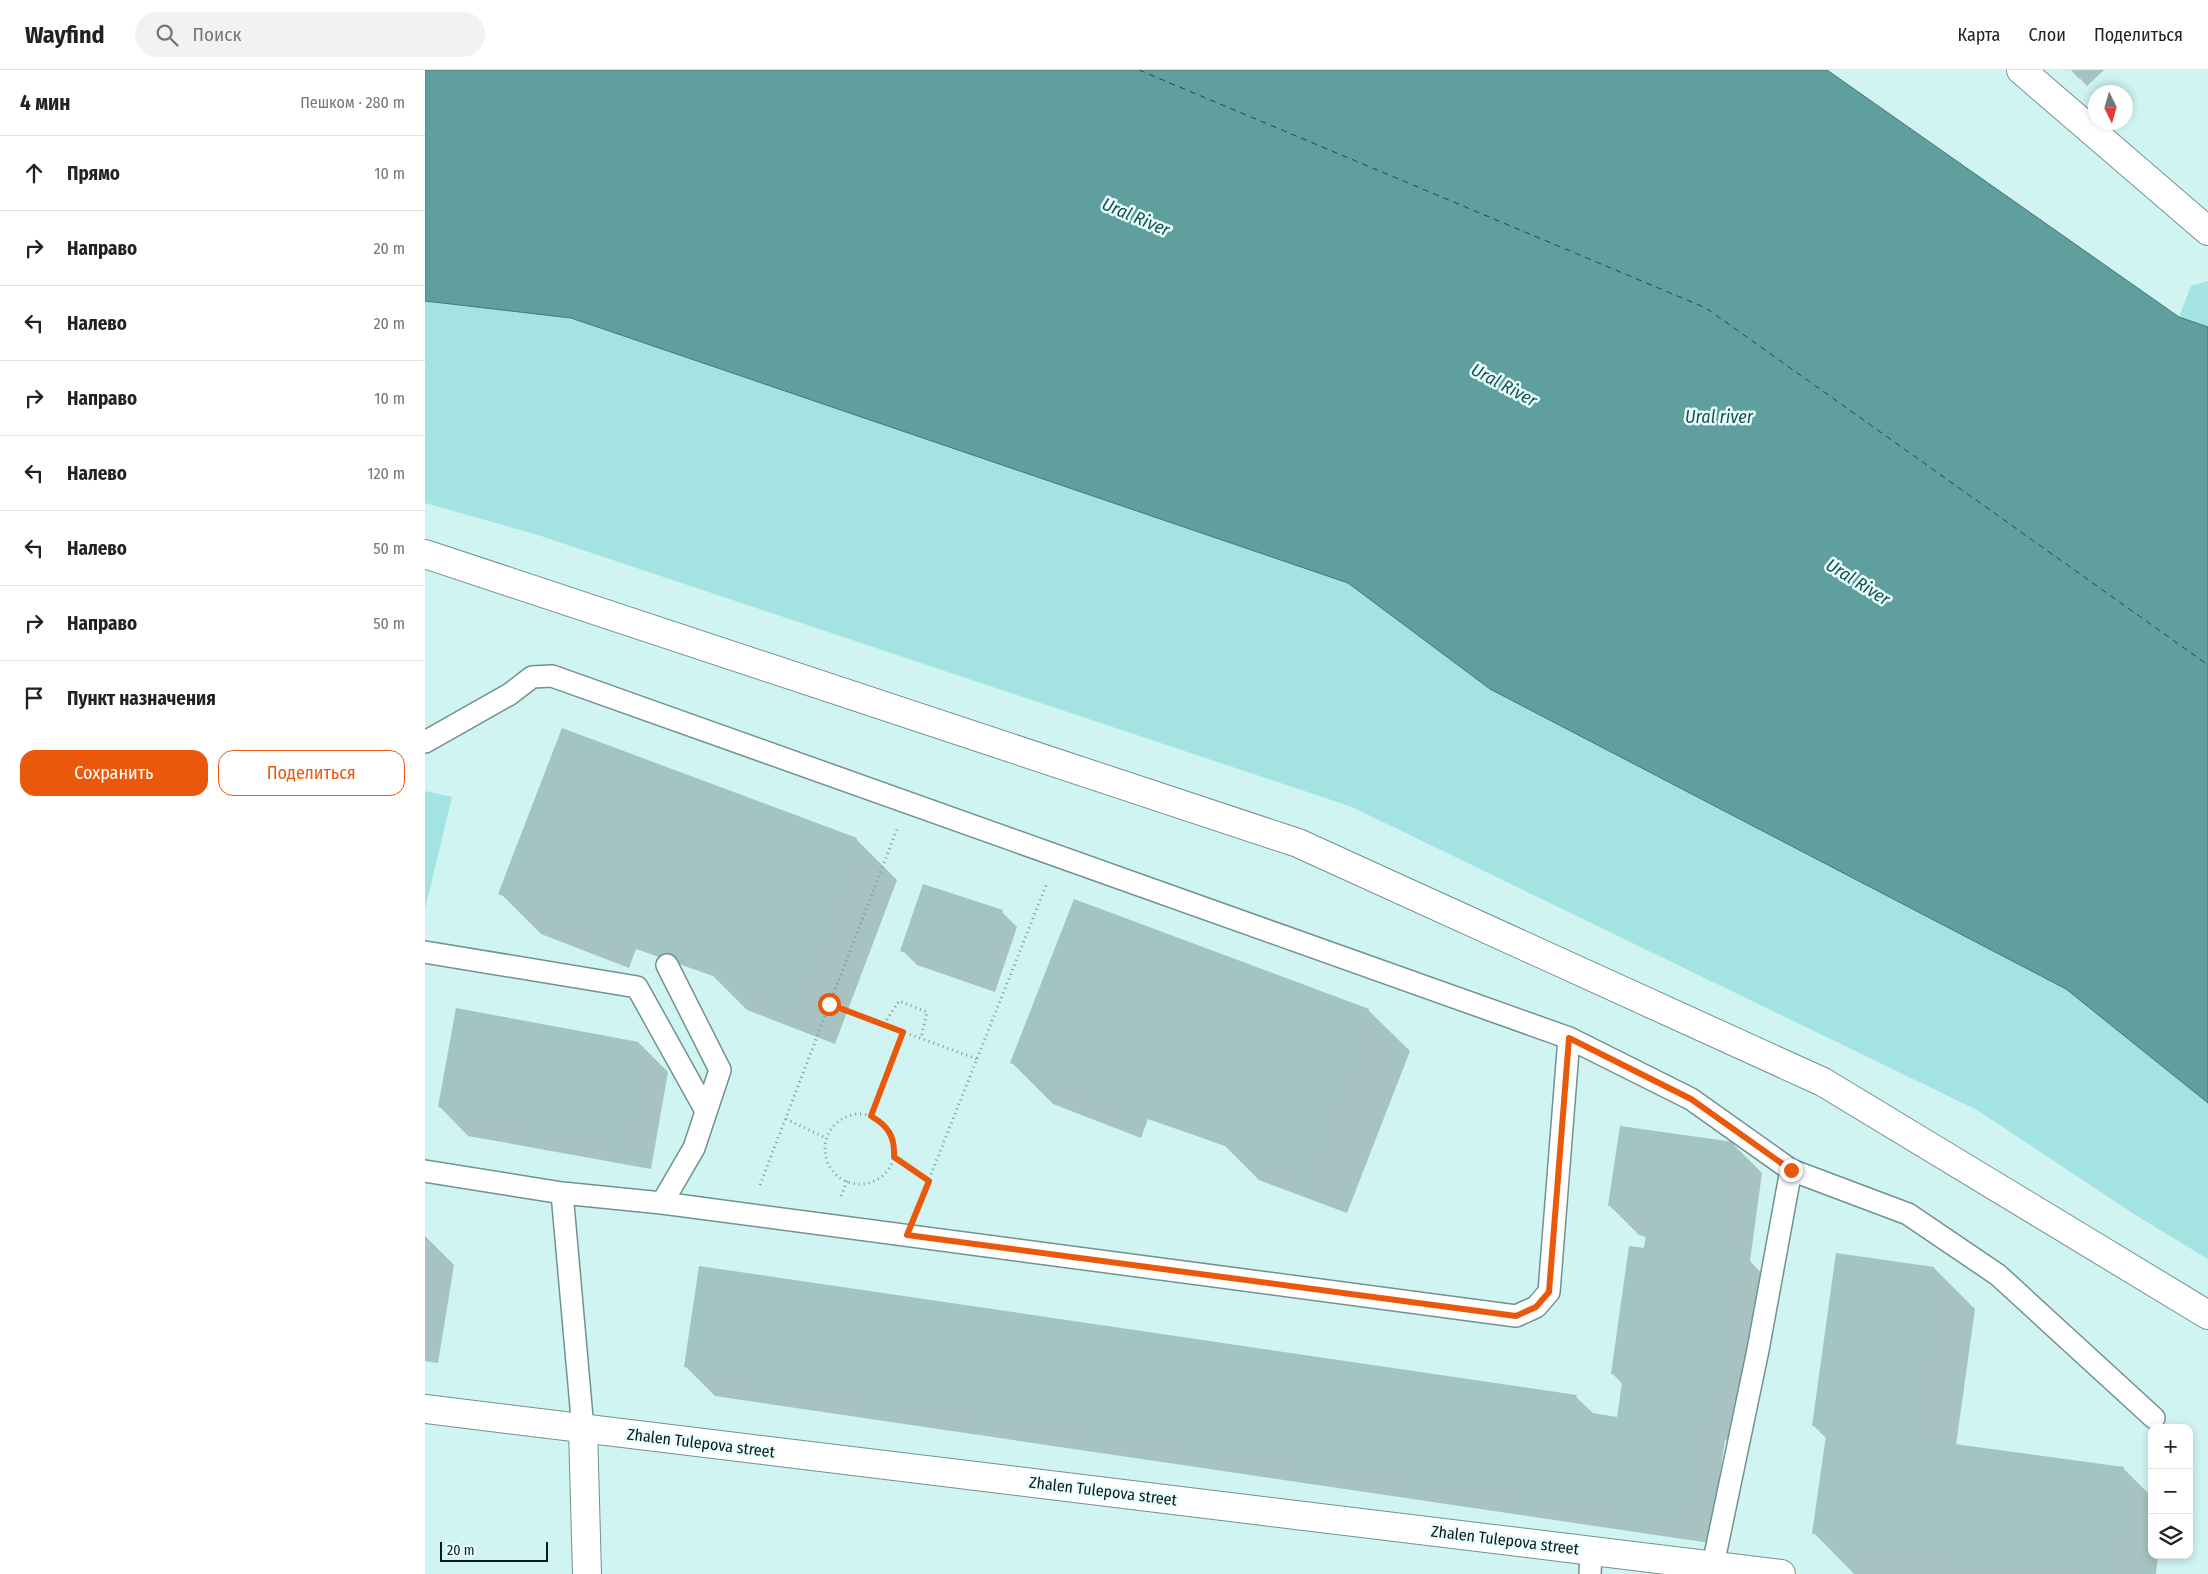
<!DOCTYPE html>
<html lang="ru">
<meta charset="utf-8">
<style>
body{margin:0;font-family:"Fira Sans Condensed",sans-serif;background:#f2f2f2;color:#222}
.controls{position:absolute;right:15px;bottom:15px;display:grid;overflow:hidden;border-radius:10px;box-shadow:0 2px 8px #0003}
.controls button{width:45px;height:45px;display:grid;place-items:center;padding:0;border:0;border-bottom:1px solid #e0e0e0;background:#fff;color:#222;font:25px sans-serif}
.compass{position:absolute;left:1663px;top:15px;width:45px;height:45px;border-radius:50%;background:#fff;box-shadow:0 2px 8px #0003;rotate:175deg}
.scale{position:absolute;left:15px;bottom:12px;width:108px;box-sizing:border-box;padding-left:5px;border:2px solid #0c1919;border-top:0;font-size:14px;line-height:18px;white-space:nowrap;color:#0c1919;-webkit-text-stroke:4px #e8fefd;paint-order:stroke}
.stop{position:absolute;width:15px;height:15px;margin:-11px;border:4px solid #ea580c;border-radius:50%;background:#fff}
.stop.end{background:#ea580c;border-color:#fff;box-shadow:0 1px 5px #0008}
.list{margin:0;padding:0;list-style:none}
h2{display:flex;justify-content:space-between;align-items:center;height:65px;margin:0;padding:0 20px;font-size:21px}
h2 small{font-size:16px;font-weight:400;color:#767676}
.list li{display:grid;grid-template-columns:32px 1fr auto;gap:15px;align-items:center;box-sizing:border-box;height:75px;padding:0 20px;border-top:1px solid #e0e0e0}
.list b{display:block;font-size:19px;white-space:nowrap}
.list em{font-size:16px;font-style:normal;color:#767676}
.actions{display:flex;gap:10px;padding:15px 20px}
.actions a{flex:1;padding:11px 0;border:1px solid #ea580c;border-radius:15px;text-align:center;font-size:18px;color:#ea580c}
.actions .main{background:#ea580c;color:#fff}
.icon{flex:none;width:28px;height:28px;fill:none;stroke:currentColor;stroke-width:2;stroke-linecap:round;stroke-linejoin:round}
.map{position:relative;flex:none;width:1783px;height:1504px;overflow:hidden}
header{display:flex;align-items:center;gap:30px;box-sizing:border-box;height:70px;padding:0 25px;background:#fff;border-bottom:1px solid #e0e0e0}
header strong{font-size:24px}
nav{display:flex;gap:28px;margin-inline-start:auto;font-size:18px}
.search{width:350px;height:45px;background:#f2f2f2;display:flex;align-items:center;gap:12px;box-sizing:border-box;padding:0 18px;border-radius:28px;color:#767676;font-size:19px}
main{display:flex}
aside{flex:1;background:#fff}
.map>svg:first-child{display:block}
</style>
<header>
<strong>Wayfind</strong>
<div class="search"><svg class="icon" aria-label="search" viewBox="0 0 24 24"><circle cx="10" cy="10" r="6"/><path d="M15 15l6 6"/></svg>Поиск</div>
<nav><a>Карта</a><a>Слои</a><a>Поделиться</a></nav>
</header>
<main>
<aside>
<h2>4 мин<small>Пешком · 280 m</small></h2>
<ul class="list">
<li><svg class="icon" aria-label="ahead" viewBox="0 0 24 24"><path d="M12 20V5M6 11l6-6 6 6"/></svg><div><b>Прямо</b></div><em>10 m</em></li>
<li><svg class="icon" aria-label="right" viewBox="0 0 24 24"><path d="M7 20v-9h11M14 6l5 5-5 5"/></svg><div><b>Направо</b></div><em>20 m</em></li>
<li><svg class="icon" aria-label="left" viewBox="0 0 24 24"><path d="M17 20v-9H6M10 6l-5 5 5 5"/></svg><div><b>Налево</b></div><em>20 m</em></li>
<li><svg class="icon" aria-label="right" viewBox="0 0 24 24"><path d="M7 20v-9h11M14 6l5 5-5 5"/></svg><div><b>Направо</b></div><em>10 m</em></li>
<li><svg class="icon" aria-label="left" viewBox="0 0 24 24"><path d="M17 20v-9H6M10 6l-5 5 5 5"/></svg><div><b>Налево</b></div><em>120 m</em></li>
<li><svg class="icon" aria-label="left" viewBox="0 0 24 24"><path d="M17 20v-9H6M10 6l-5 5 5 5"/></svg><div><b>Налево</b></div><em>50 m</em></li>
<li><svg class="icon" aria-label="right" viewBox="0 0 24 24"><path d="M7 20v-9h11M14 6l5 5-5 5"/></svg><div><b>Направо</b></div><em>50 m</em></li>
<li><svg class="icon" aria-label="arrive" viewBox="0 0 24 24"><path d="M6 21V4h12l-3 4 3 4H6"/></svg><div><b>Пункт назначения</b></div></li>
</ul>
<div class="actions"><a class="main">Сохранить</a><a>Поделиться</a></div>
</aside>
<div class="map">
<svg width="1783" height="1504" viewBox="0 0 1783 1504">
<rect width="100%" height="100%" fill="#d0f4f2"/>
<path fill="#a3e3e1" d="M1783,211V257L1754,247L1766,216Z
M0,231L146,248L923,513L1065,619L1641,919L1783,1033V1189L1712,1146L1552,1040L927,737L113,465L0,433Z
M0,721L27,727L0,839Z"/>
<path fill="#5f9f9d" stroke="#467775" d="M0,0H1402L1754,247L1783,257V1033L1641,919L1065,619L923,513L146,248L0,231Z"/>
<path fill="#0003" d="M1647,0H1679L1662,16Z
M431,769L472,810L410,974L322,940L288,906L211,879L204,898L116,864L75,823Z
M577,842L592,857L570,922L492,895L477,880Z
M738,864L943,940L985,981L922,1143L834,1110L800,1076L723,1049L716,1068L628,1034L587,993Z
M214,973L243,1002L226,1099L43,1066L14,1036Z
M1308,1074L1337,1103L1325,1191L1339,1206L1315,1368L1300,1370L1285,1473L290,1326L261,1297L1151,1327L1169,1344L1193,1348L1198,1315L1187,1303L1222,1167L1214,1165L1185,1136Z
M0,1166L29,1195L13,1293L0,1291Z
M1509,1198L1550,1239L1531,1375L1699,1399L1727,1427V1485H1733L1731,1504H1429L1389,1463L1402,1369L1389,1356Z"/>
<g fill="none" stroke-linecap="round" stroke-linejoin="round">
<path stroke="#164f4e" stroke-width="1" stroke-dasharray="6 5" stroke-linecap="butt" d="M714,0L1281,238L1783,595"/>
</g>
<path fill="#a2c4c3" d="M1646,0H1664L1654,9Z
M137,658L432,768L369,933L73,824Z
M498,814L578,840L555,907L475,881Z
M649,829L944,939L881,1103L585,993Z
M31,938L214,972L197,1070L13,1037Z
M1195,1056L1309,1072L1294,1173L1310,1175L1286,1339L1271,1341L1255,1444L259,1297L274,1196L1152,1325L1149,1340L1192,1347L1198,1306L1186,1304L1204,1176L1219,1178L1224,1142L1183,1136Z
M1411,1183L1509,1197L1485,1368L1699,1397L1684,1504L1387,1464L1402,1358L1387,1356Z"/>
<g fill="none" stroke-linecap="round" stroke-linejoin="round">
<defs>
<path id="lane" d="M0,672L85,624L107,607L127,606L1144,968L1124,1222L1111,1237L1091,1246L237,1133L137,1123L0,1101
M0,882L212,917L281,1041
M1144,968L1266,1029L1366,1100L1333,1280L1288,1495
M1366,1100L1483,1144L1573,1205L1729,1348
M137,1123L158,1359
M237,1133L269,1078L295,1000L242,895
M1165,1504L1166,1480"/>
<path id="street" d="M1596,0L1783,161
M0,484L873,773L1398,1012L1783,1245
M0,1339L1356,1504
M158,1359L162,1504"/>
</defs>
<use href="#lane" stroke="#709291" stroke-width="24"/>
<use href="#street" stroke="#709291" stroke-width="30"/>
<path stroke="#7f9998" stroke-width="3" stroke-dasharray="1 4" stroke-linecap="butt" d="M405,935L552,989
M459,954L474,931L502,942L496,968
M400 1079a35 35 0 1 1 70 0a35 35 0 1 1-70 0Z
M445,1045L478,962
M361,1049L401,1068
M469,1087L503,1111
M335,1115L472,759
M416,1126L422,1111
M493,1137L622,813"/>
<use href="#lane" stroke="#fff" stroke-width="21"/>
<use href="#street" stroke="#fff" stroke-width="28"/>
</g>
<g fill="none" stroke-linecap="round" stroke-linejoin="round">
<path stroke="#ea580c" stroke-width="6" d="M404,934L478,962L446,1046C463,1056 470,1066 469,1087L504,1111L482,1165L1091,1246L1111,1237L1124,1222L1144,968L1266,1029L1366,1100"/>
</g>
<g text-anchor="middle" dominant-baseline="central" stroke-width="5" stroke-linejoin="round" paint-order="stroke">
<g font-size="16" fill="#0c1919" stroke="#e8fefd">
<text transform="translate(276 1373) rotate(7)">Zhalen Tulepova street</text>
<text transform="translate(678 1421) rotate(7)">Zhalen Tulepova street</text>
<text transform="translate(1080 1470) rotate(7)">Zhalen Tulepova street</text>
</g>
<g font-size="18" font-style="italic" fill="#164f4e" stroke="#e8fefd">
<text transform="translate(711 147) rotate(23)">Ural River</text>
<text transform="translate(1079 315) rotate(28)">Ural River</text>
<text x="1294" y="347">Ural river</text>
<text transform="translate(1433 512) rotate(32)">Ural River</text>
</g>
</g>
</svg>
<div class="controls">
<button>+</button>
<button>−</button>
<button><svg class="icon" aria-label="layers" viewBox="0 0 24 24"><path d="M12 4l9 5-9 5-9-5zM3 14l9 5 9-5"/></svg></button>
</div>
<svg class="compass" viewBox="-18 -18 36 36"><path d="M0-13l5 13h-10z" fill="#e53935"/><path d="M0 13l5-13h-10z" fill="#767676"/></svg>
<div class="scale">20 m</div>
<div class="stop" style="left:404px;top:934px"></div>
<div class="stop end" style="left:1366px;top:1100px"></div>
</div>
</main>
